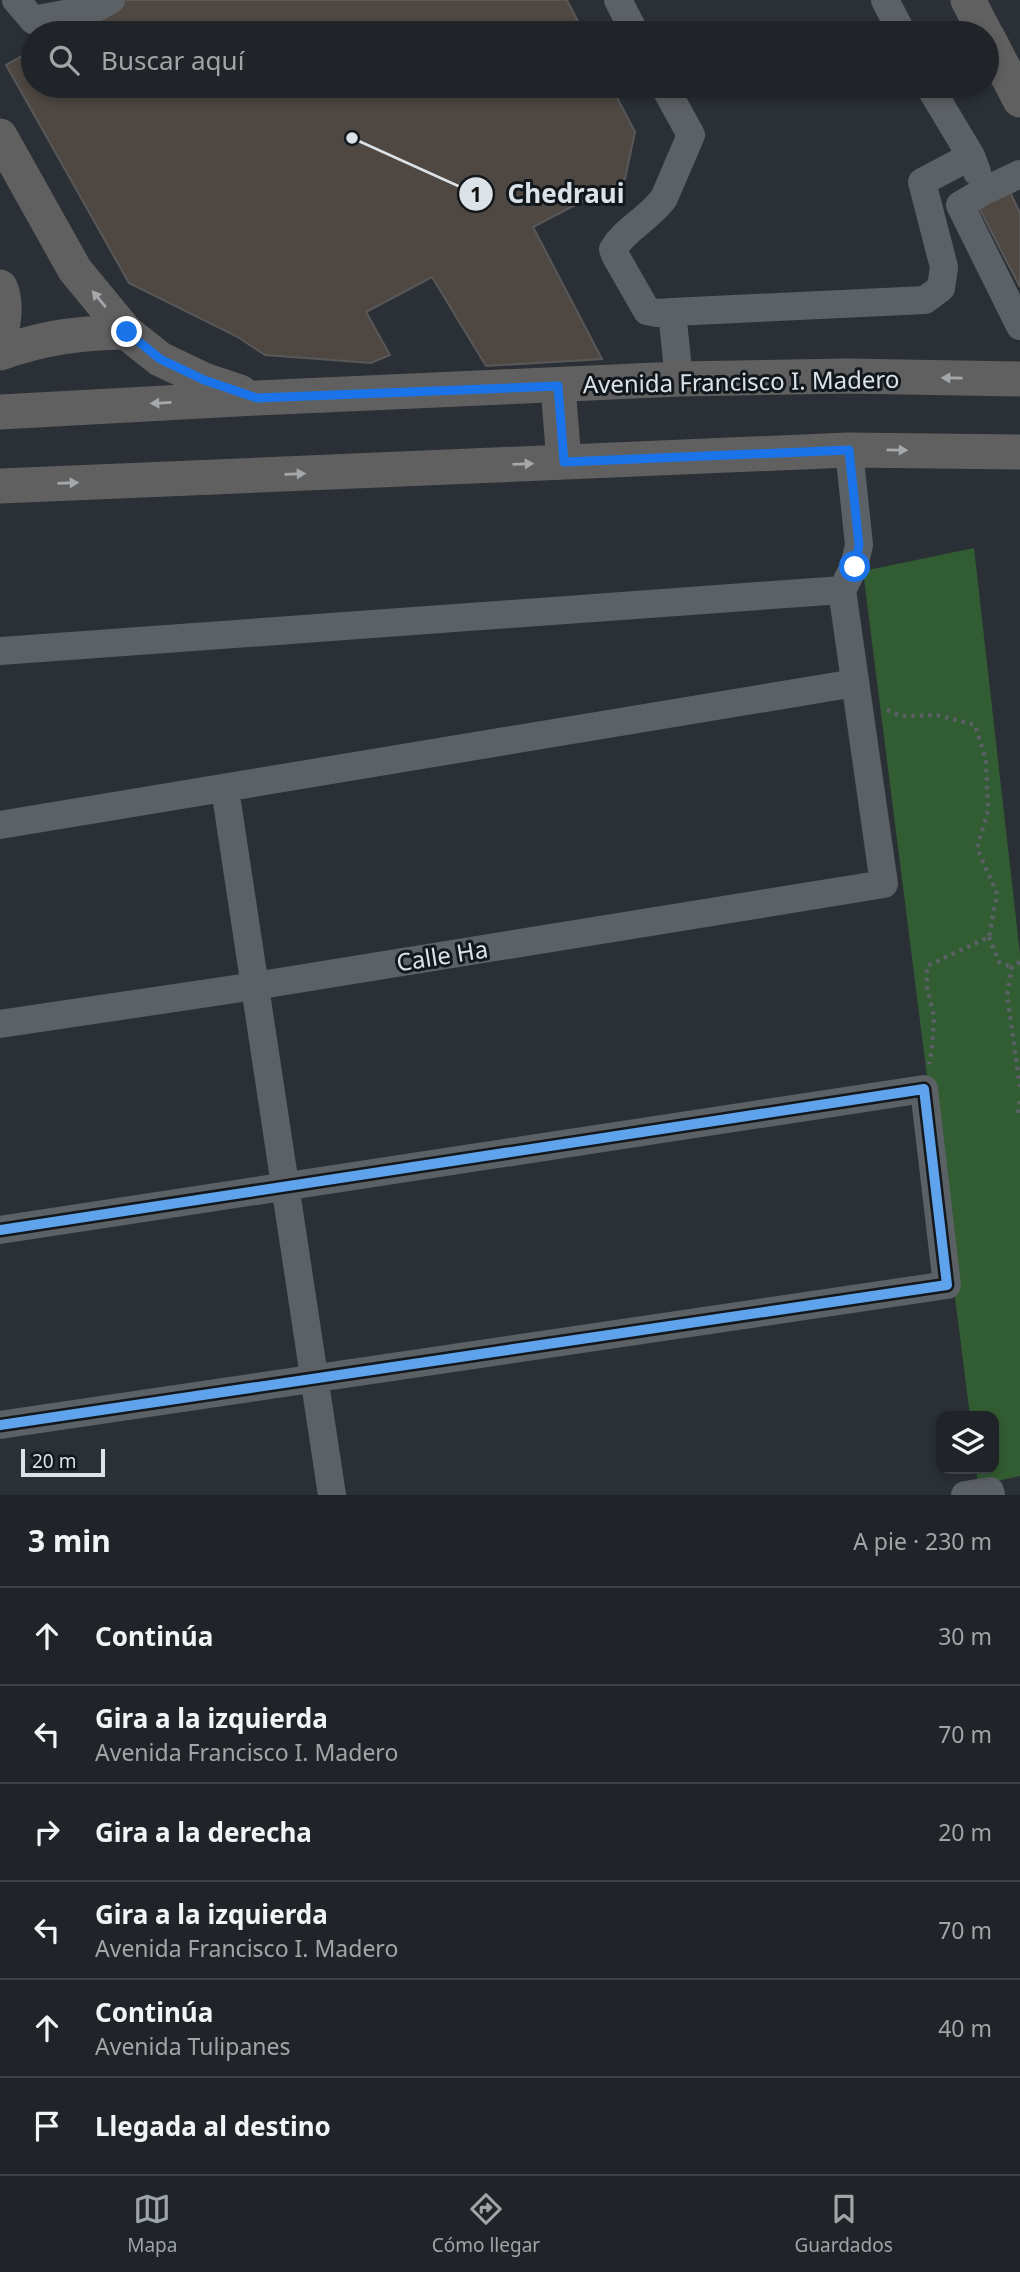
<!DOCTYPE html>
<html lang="es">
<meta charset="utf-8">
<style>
body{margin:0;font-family:"Noto Sans",sans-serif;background:#2d3034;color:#f1f3f6}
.controls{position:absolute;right:21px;bottom:21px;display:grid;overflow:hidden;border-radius:14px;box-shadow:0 4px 10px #0003}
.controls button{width:63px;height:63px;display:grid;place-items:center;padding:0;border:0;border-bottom:2px solid #3d4145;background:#202428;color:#f1f3f6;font:35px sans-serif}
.scale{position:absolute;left:21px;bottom:18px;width:84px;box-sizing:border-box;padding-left:7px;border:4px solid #dbe2e8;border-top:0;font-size:19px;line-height:24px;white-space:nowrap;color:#dbe2e8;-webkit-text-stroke:5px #13181c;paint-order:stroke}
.stop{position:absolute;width:21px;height:21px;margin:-16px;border:5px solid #1a73e8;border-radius:50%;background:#fff}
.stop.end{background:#1a73e8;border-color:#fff;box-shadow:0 2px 7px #0008}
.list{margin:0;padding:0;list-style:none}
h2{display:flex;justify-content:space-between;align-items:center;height:91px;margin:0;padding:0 28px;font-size:30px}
h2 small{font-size:23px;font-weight:400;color:#a2a4a8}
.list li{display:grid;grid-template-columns:46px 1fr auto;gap:21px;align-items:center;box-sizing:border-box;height:98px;padding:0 28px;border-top:2px solid #3d4145}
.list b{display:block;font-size:26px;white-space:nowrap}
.list p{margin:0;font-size:23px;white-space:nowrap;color:#a2a4a8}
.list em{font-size:23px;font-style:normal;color:#a2a4a8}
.icon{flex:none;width:38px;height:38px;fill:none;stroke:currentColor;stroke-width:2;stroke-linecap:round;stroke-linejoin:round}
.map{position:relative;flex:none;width:1020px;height:1495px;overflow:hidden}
.search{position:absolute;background:#202428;box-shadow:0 4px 10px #0003;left:21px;right:21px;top:21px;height:77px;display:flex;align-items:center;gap:18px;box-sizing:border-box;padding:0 24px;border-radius:38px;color:#a2a4a8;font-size:26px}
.sheet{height:679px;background:#202428}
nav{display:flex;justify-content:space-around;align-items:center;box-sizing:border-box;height:98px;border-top:2px solid #3d4145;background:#202428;font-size:19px;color:#a2a4a8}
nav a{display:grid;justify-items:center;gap:4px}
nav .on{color:#9da4aa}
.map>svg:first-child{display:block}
</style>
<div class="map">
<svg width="1020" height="1495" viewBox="0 0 1020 1495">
<rect width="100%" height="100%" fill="#2a3036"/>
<path fill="#325c31" d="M974,548L1020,954V1476L978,1485L976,1469H994V1416H970L863,571Z"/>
<path fill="#4e4742" stroke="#595859" stroke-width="2" d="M125,0H567L584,33H64Z
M33,50V86H611L635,132L625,179L533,227L602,359L486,366L432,277L366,312L390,355L371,363L265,355L236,336L129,283L6,65Z
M1010,192L1020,213V287L979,208Z"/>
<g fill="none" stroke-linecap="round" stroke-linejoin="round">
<path stroke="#5b6064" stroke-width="4.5" stroke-dasharray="3.5 5" stroke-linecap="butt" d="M887,710L901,716L937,715L975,725L986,760L988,811L977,848L997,894L989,937L927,966V987L934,1017L932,1049L929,1064
M989,937L999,962L1012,967
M1020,962L1012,967L1007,995L1020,1087
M1020,1101L1018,1113L1020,1117"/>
<path stroke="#5c6165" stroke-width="28" d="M16,0L33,20L96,8L111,0
M618,0L635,33
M885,0L902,33
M664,86L691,135L664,198C650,218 626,228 613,249L615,255L647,311L657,313L672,312L679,379
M929,86L971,156L977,172
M1020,174L984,191L960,205L1020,326
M672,312L925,300L941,288L944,267L922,182L971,156
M0,651L842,590
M225,789L332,1495
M0,825L855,683
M0,1024L255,986L884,884L842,590L854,567L859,545L849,450
M0,1230L924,1089L947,1285L0,1425
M965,1495L990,1491L991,1495"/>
<path stroke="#616061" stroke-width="35" d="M968,0L985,33
M987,36L1020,100
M0,136L75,270L126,332L160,359L204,380L240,392
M0,287C6,299 5,321 0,333
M0,353C45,337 79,333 126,332
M558,386L564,462
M0,412L257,398L679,379L847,376L1020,379
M0,486L849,450L1020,452"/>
<defs>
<path id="cycleway" d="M0,1230L924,1089L947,1285L0,1425"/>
</defs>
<use href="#cycleway" stroke="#13181c" stroke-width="15"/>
<use href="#cycleway" stroke="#60a3ed" stroke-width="10"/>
</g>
<defs><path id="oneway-solid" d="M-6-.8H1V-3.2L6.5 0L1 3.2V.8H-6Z" transform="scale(1.75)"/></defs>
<g fill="#a4a8ab">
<use href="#oneway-solid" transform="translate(99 299) rotate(-130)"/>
<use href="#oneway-solid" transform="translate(952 378) rotate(-179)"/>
<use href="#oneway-solid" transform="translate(161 403) rotate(177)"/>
<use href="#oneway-solid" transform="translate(897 450) rotate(1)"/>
<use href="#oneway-solid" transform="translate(523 464) rotate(-2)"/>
<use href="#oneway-solid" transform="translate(295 474) rotate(-2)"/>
<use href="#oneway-solid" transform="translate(68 483) rotate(-2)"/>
</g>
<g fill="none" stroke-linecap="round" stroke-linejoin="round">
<path stroke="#1a73e8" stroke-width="9" d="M127,332L160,359L204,380L257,398L558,386L564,462L849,450L859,545L855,567"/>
</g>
<g text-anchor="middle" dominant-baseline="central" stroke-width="6" stroke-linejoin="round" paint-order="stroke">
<g font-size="24" fill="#dbe2e8" stroke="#13181c">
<text transform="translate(741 381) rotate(-1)">Avenida Francisco I. Madero</text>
<text transform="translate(442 955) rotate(-9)">Calle Ha</text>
</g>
</g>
<path fill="none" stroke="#dbe2e8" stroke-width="2.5" d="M352 138L476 194"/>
<g fill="#dbe2e8" stroke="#13181c" stroke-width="2.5">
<circle cx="352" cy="138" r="7"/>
<circle cx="476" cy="194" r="18"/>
</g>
<g font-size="21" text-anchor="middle" font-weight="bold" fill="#111">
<text x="476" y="202">1</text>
</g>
<g font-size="26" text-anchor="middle" font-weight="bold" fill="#dbe2e8" stroke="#13181c" stroke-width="6" stroke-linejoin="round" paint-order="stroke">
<text x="566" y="203">Chedraui</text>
</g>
</svg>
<div class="controls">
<button><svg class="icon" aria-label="layers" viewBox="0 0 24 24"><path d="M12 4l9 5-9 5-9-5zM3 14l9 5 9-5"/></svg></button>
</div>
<div class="scale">20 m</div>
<div class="stop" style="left:855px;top:567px"></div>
<div class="stop end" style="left:127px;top:332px"></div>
<div class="search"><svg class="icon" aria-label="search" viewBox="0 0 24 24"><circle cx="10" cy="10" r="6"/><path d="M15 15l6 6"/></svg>Buscar aquí</div>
</div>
<section class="sheet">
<h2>3 min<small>A pie · 230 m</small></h2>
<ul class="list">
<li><svg class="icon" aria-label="ahead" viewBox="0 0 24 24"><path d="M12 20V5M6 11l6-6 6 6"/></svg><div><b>Continúa</b></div><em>30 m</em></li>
<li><svg class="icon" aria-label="left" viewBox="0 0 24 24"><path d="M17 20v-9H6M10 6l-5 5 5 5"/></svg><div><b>Gira a la izquierda</b><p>Avenida Francisco I. Madero</p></div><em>70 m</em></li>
<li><svg class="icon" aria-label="right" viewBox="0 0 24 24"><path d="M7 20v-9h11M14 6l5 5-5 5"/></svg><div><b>Gira a la derecha</b></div><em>20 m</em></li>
<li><svg class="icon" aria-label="left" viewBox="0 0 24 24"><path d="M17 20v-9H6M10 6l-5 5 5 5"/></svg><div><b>Gira a la izquierda</b><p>Avenida Francisco I. Madero</p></div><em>70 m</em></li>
<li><svg class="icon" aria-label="ahead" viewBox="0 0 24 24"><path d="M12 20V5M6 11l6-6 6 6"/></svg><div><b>Continúa</b><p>Avenida Tulipanes</p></div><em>40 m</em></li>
<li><svg class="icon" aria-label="arrive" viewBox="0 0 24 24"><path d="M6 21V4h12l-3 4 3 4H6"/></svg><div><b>Llegada al destino</b></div></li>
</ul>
</section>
<nav>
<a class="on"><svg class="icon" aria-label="map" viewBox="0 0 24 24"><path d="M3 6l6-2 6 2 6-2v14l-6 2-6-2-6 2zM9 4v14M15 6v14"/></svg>Mapa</a>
<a><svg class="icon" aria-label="directions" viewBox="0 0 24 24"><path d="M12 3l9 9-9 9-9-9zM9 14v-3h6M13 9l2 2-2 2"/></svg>Cómo llegar</a>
<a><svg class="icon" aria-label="saved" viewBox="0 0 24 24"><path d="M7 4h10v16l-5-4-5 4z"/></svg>Guardados</a>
</nav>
